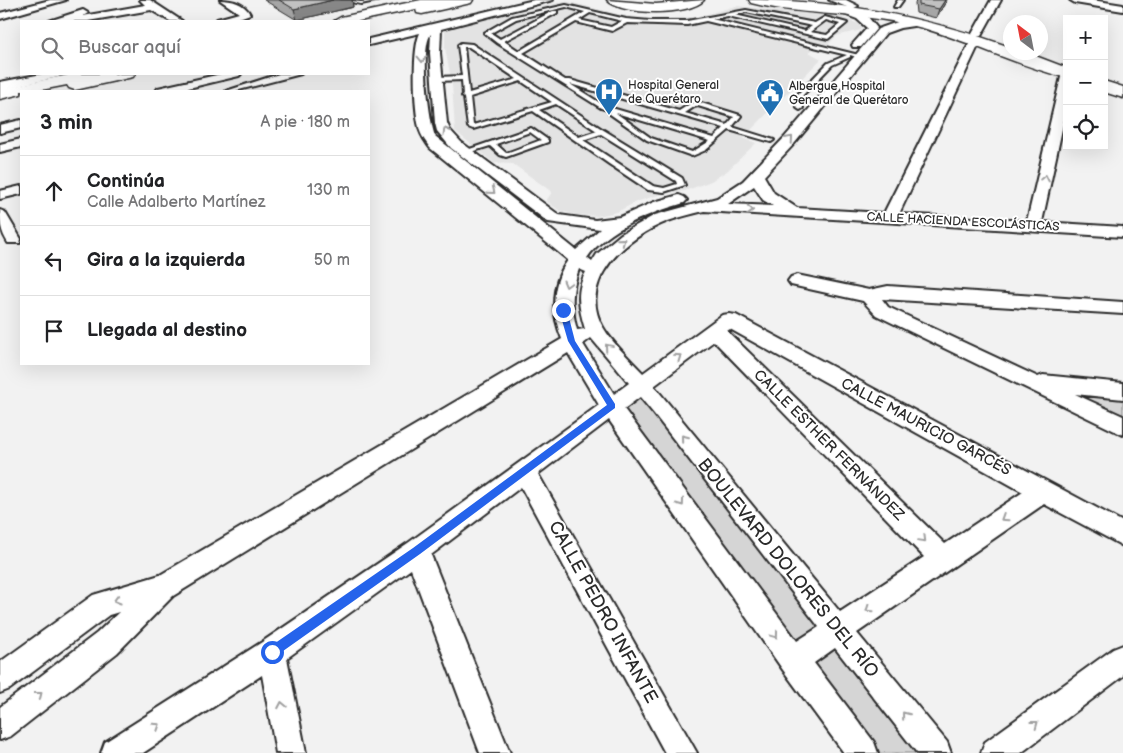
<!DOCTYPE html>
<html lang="es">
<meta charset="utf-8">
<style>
body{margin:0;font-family:"Balsamiq Sans",sans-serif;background:#f6f6f6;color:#202124}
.controls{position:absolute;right:15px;top:15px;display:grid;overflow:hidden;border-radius:0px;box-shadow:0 5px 20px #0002}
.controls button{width:45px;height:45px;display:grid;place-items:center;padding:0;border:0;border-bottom:1px solid #e0e0e0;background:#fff;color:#202124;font:25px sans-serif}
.compass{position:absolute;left:1003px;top:15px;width:45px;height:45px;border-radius:50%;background:#fff;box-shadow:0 5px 20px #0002;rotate:328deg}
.stop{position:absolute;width:15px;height:15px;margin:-11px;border:4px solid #2563eb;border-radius:50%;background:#fff}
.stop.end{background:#2563eb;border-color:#fff;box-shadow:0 1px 5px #0008}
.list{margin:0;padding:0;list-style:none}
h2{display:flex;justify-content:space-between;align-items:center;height:65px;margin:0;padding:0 20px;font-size:21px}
h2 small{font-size:16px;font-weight:400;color:#757577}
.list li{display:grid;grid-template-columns:32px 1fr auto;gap:15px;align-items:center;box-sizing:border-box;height:70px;padding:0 20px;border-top:1px solid #e0e0e0}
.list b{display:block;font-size:19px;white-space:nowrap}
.list p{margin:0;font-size:16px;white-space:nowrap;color:#757577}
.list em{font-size:16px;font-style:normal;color:#757577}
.icon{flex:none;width:28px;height:28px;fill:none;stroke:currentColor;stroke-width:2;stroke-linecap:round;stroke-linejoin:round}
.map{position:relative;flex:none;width:1123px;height:753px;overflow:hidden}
.search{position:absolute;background:#fff;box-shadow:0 5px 20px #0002;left:20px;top:20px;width:350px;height:55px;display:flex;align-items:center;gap:12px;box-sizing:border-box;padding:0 18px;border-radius:0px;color:#757577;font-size:19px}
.panel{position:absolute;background:#fff;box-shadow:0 5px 20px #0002;left:20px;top:90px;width:350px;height:275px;border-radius:0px}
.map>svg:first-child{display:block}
</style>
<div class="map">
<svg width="1123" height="753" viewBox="0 0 1123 753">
<rect width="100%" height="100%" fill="#f2f2f2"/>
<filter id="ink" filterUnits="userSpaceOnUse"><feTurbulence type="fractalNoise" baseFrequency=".02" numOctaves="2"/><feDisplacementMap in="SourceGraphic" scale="10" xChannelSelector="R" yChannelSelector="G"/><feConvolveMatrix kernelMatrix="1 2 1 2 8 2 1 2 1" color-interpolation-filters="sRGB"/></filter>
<g filter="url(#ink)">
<path fill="#e3e3e3" d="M565,1L621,15L648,19L696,17L736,6L837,16L862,25L861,30L836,36L828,45L819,43L809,52L821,59L743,138L756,143L727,171L711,181L685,191L661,194L636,202L617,212L597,216L576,215L560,211L546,201L552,192L513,164L494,163L455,131L452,84L445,48V30Z"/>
<path fill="#d5d5d5" stroke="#808080" d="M1029,381L1123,391V426Z
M639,392L824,625L793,648L619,406Z
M837,640L927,753H872L806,664Z"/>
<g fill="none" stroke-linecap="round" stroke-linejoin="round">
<defs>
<path id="service" d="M342,0L361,2L380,0L361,4Z
M898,0H903L898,7H894Z
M566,5L626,19L650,21H687L746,10L815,23L825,17L847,23L828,39L728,16L712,19L863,56L860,58L850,55V57L832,65L801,97L803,108L800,110L797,108L796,96L828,63L847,55L706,21L687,25L627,23L612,31L576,22L523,53L565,80H570L679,111L690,104L698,102L740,115L741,116L732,127L774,140L771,142L729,130L706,150L692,156L647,140L610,114L609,113L611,111L601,108L497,43L484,33L512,17ZM566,7L585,12L519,51L504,41L557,13V11H553L500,39L491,33L516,19ZM746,12L812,26L805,31L735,15ZM590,13L622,21L611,27L579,20ZM826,20L840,24L827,35L810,32ZM570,84L724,128L714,138L605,106ZM698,106L734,117L727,125L685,113L694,107ZM616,113L710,141L692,152L651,138Z
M461,43L472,44L602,129L682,178L685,185L664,192L648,190L609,164L533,111L473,129L468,127L464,98L462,96L463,95L462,80L438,81L435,79L438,77L462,76L458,45ZM464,47H469L517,79L469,93ZM521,81L552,102L473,125L470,97ZM556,104L597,131L579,137L539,110ZM601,134L676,181L677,184L664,188L653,186L583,140Z
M279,74H301L235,91H226Z
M531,128L548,140V142L506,157L500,155L490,146L464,154L461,152ZM530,132L541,140L506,153L496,144Z"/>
<path id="minor" d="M50,0H66L0,19V13Z
M140,0H150L182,21H170L151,10L88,21H49L83,10L88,13L83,16L145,5Z
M220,0C232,0 244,3 250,14L231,21H216L217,19L239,13Z
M534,0H553L441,29L440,53L447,123L450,130L461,142L559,215L595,220L620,217L654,202L679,195L684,197L687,200L684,203C650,213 608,228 587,258L592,262L597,254L621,234L655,215L717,198L743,181L784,138L878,29C889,25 911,15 921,23L920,25L900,28L886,33L794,144L764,176L774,193L797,208L884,213L970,42L975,39L980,42L899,214L1027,221L1061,77L1067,74V106L1042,222L1123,227V237L704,211C692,214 679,217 668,221C628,236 576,280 603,327C612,343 630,359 643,373L722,315L729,314L736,315L1123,522V546L1044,504L857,633L947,742L951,753H917L835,648L814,663L874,742L878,753H844L783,670L609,420L538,474L697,753H665L521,487L431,555L510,753H480L411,569L287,658L306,753H276L262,675L143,753H101L105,742L262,642L408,543L599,405L568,353L173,596L117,653L11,736L0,740V707L97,633L119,612L109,615L10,689L0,693V662L93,595L160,575L562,339C551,312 551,284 568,260L430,148C426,142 420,135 419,127C414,109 412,49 420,33L369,45V39ZM431,34L430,53L435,123L437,131L451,148L548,222L600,229L576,250L435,136C429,121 420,46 431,34ZM754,186L763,200L773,206L728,204ZM579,269L586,272C575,291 579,309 585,329L577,330C571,308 571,291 579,269ZM730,329L1023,492L945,544L727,331ZM591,338L629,383L614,394L583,344ZM714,341L924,557L840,612L654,386ZM640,397L654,414L819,627L797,641L624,409Z
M991,0H1001L981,36H973L972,34Z
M1070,0H1092L1123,5V11L1075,3Z
M844,8L868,17L877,28L861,47H853L852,45L867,28L857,19L841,13V9Z
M42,74H64L58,77L0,90V82Z
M221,74H241L239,76L176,91H156L158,88Z
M21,120V128L0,133V125Z
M21,139V147L0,152V144Z
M21,186V194L0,199V191Z
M0,210L5,212L21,239L20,243H8C1,232 0,224 0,210Z
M797,275L869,290L888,286L1123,302V314L882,299L888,307L1038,377L1043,375L1123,383V399L1075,394L1123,416V435L876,315L863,301L791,285L788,281L791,277Z
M1123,645V676L1021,753H981L985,742L1113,649Z"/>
<path id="tertiary" d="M829,0H846L858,6L852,9Z"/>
<path id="secondary" d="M607,0L656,4L704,0C690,16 621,16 607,0Z
M749,0C840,0 926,17 1010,47V52H1025L1067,68V78C1014,65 964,38 911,25C858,12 804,16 751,3Z
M1104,81L1123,87V98L1104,92Z"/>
<path id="motorway" d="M421,0H473L471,3L422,14L417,13L416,9L359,21H334L341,17Z
M73,74H135L133,77L75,90L69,88L67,85L36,91H21V94L0,99V89Z"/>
</defs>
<use href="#service" stroke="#2b2b2b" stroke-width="4"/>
<use href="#minor" stroke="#2b2b2b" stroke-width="4"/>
<use href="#tertiary" stroke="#2b2b2b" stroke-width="4"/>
<use href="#secondary" stroke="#2b2b2b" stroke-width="3"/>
<use href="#motorway" stroke="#2b2b2b" stroke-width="3"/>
<use href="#service" fill="#fff" fill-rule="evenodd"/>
<use href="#minor" fill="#fff" fill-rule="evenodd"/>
<use href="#tertiary" fill="#fff" fill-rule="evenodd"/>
<use href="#secondary" fill="#fff" fill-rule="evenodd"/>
<use href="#motorway" fill="#fff" fill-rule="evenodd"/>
</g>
<path fill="#a6a6a6" stroke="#2b2b2b" d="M264,0H352L353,7L297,20Z
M916,0H947L936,18L916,13L915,3Z"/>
<path fill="#878787" stroke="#2b2b2b" d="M333,0H352L353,7L297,20L294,9Z
M945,0H947L936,18L939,9Z"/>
<path fill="#c1c1c1" stroke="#2b2b2b" d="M279,0H333L294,9Z
M919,0H945L939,9L919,5Z"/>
<defs><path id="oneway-chevron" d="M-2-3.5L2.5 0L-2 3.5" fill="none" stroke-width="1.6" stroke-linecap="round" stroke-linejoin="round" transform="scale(1.25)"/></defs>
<g stroke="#a0a0a0">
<use href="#oneway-chevron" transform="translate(422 59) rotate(88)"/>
<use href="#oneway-chevron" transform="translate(446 131) rotate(-120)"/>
<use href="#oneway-chevron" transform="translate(790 139) rotate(-49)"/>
<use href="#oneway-chevron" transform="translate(1045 178) rotate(-78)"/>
<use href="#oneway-chevron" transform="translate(492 191) rotate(39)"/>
<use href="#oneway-chevron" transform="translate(750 210) rotate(3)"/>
<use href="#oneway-chevron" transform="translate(622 241) rotate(-39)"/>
<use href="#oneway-chevron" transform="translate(567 284) rotate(105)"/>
<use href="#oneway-chevron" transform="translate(608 347) rotate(-130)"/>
<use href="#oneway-chevron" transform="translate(678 357) rotate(-35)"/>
<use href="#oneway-chevron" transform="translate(684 438) rotate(-129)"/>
<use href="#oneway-chevron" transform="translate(681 503) rotate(54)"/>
<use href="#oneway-chevron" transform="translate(1004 518) rotate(147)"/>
<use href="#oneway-chevron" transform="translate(923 539) rotate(45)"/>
<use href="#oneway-chevron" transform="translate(117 600) rotate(164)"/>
<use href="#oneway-chevron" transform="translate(869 609) rotate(146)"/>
<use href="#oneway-chevron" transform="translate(775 635) rotate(54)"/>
<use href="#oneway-chevron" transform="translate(39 695) rotate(-38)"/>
<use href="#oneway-chevron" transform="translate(282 705) rotate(-101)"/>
<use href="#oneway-chevron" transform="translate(905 715) rotate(-129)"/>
<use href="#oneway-chevron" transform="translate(1035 724) rotate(-37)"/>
<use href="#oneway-chevron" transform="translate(157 726) rotate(-33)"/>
</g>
</g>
<path fill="#2563eb" d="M563,307L567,310L575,341L615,404V408L420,554L276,656H268V648L413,548L607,405L568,341L559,310Z"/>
<defs>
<symbol id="hospital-pin" viewBox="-11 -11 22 30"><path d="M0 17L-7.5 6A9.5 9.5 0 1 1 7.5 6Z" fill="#1f6fb2" stroke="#fff"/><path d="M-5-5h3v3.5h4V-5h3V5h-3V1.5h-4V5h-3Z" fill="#fff"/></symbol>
<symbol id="civic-pin" viewBox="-11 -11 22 30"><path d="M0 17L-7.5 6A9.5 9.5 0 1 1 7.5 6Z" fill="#1f6fb2" stroke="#fff"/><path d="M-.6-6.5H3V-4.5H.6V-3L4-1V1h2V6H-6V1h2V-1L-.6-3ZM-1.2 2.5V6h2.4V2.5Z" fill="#fff"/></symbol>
</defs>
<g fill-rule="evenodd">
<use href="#hospital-pin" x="593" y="76" width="32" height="43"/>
<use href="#civic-pin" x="754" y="77" width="32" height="43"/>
</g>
<g text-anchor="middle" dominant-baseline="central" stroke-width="4" stroke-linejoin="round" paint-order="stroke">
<g font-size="12" fill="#2b2b2b" stroke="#fff" text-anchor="start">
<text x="628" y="85">Hospital General<tspan x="628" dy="14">de Querétaro</tspan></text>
<text x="789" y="86">Albergue Hospital<tspan x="789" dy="14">General de Querétaro</tspan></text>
</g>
<g font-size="12" fill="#2b2b2b" stroke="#fff">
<text transform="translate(963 222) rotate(3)">CALLE HACIENDA ESCOLÁSTICAS</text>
</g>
<g font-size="15" fill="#2b2b2b" stroke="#fff">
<text transform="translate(926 427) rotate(28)">CALLE MAURICIO GARCÉS</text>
<text transform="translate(829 445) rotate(45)">CALLE ESTHER FERNÁNDEZ</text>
</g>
<g font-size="18" fill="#2b2b2b" stroke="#fff">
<text transform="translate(788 568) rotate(51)">BOULEVARD DOLORES DEL RÍO</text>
<text transform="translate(603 612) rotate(61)">CALLE PEDRO INFANTE</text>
</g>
</g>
</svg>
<div class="controls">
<button>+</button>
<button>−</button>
<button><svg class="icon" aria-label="locate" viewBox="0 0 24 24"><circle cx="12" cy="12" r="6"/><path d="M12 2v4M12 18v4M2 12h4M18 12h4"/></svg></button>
</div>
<svg class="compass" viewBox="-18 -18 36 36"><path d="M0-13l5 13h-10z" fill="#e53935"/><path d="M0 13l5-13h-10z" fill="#757577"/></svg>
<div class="stop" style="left:272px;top:652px"></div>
<div class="stop end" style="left:563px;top:310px"></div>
<div class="search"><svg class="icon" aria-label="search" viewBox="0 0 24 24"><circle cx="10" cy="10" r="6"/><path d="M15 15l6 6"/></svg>Buscar aquí</div>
<section class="panel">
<h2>3 min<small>A pie · 180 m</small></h2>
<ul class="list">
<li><svg class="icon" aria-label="ahead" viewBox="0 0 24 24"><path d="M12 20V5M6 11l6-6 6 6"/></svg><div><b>Continúa</b><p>Calle Adalberto Martínez</p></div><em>130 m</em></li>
<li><svg class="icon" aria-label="left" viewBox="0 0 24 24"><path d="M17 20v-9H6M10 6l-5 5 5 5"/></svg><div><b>Gira a la izquierda</b></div><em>50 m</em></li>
<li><svg class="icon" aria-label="arrive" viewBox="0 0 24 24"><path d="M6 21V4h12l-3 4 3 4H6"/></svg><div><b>Llegada al destino</b></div></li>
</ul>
</section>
</div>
